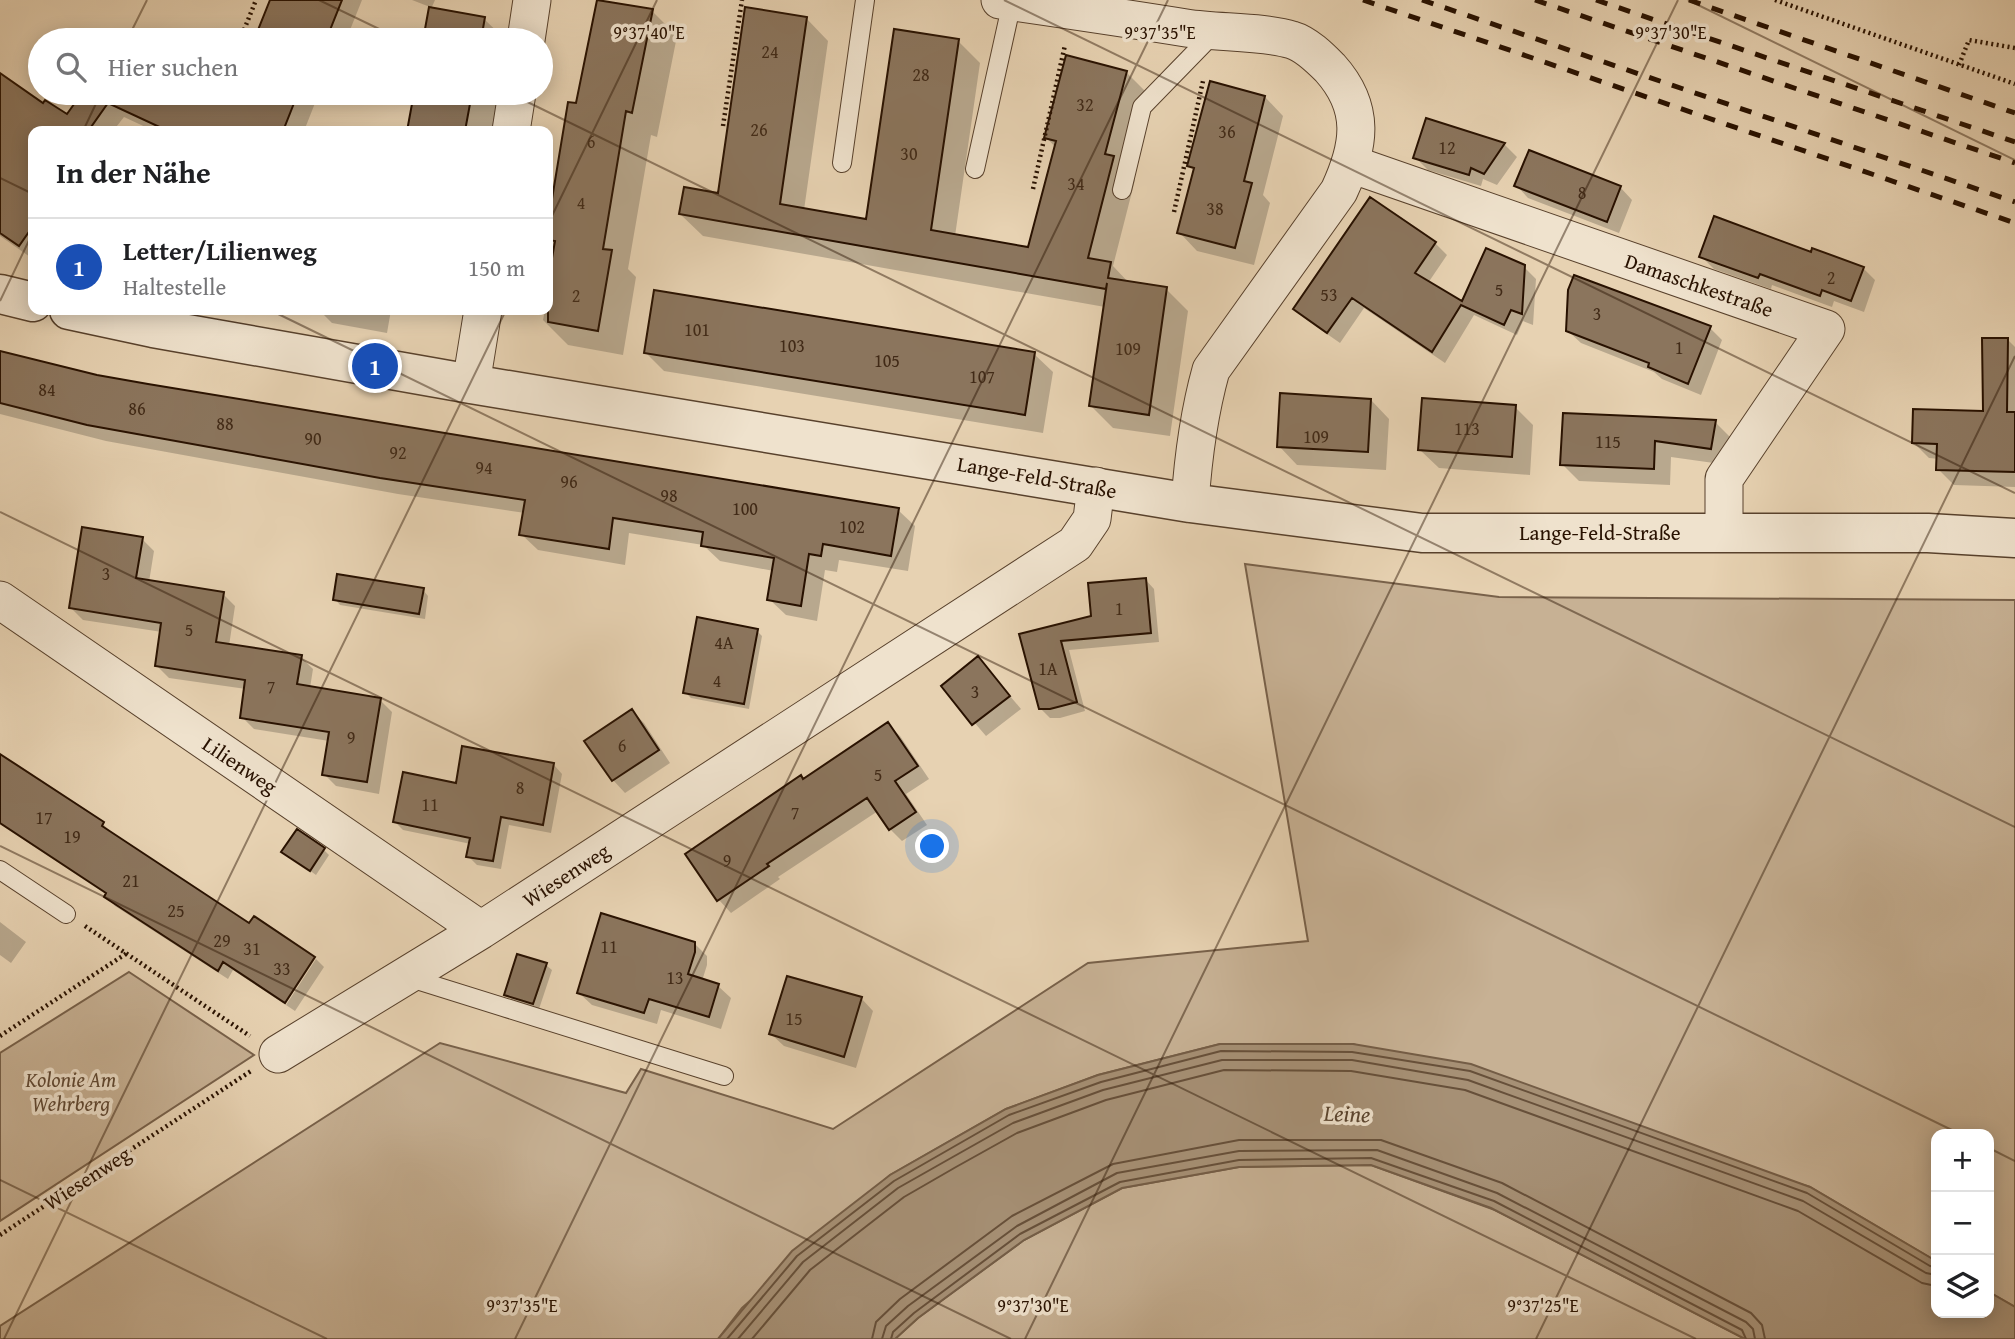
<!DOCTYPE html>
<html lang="de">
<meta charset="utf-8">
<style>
body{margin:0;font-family:"Gentium Book Plus",serif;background:#f2f2f2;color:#202124}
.controls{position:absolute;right:21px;bottom:21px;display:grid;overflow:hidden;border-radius:14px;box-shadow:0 4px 18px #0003}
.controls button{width:63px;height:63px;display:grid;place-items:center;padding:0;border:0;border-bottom:2px solid #e0e0e0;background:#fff;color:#202124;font:35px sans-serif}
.you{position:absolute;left:933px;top:847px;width:24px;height:24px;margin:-18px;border:5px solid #fff;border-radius:50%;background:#1a73e8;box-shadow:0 0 0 10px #1a73e833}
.badge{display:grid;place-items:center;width:46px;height:46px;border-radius:50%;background:#ea580c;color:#fff;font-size:23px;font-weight:700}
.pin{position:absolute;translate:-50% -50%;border:4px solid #fff;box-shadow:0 2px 7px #0006}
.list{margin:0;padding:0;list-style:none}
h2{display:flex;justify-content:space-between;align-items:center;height:91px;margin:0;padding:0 28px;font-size:30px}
h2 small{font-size:23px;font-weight:400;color:#757577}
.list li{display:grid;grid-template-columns:46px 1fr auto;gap:21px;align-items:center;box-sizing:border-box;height:98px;padding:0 28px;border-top:2px solid #e0e0e0}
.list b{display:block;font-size:26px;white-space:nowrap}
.list p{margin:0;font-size:23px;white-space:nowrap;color:#757577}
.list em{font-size:23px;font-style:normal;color:#757577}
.icon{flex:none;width:38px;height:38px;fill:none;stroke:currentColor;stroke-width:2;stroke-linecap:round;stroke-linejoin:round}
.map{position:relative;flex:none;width:2015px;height:1339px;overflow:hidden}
.search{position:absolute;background:#fff;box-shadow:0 4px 18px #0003;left:28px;top:28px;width:525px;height:77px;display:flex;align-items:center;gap:18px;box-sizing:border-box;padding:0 24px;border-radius:38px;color:#757577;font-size:26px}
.panel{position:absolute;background:#fff;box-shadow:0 4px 18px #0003;left:28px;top:126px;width:525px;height:189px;border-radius:14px}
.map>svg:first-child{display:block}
</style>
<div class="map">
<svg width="2015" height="1339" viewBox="0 0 2015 1339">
<rect width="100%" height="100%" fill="#e7d2b2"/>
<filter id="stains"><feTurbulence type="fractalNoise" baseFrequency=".00286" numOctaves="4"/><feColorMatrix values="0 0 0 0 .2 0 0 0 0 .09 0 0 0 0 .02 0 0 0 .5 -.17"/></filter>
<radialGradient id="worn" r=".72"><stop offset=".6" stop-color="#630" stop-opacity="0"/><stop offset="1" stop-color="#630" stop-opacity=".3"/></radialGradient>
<path fill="#c7b194" stroke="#78614a" stroke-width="2" d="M1245,564L1499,597L2015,600V1307L1989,1292V1134H1936V1261L1810,1187L1353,1044H1220L1098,1075L1006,1109L890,1175L742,1308L718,1339H0V1326L440,1043L626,1093L641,1069L833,1129L1088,963L1308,941Z
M129,972L254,1055L0,1221V1053Z
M1371,1165L1495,1210L1745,1339H895L918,1318L1024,1240L1122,1188L1239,1167Z"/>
<path fill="#a69075" stroke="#745d46" stroke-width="2" d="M1220,1044H1353L1471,1064L1810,1187L1936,1261V1313H1989V1292L2015,1307V1339H1745L1491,1208L1371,1165L1239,1167L1122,1188L1024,1240L918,1318L895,1339H718L792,1251L890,1175L1006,1109L1098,1075Z"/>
<path fill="#0003" d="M272,0H362L346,40H247L252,28L260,31Z
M412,0H435L431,9L484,19L506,40H425L430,7Z
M599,0L652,11L677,36L657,137L651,135L628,269L636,277L623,355L568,345L543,320L545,310H548V291L555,247L548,240V234L570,104L577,105Z
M806,18L828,41L804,210L868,221L958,41L980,63L955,236L1029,249L1056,148L1046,137L1126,72L1148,94L1128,172L1135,180L1113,266L1130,284L1166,289L1188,311L1170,436L1113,428L1091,406L1105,307L703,236L680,214L719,195Z
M84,93H220L226,95L227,93H319L304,131H154L124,117L113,131H33V259L0,236V95L43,105L67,117Z
M415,93H500L493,131H409Z
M1265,97L1283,116L1263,195L1270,203L1254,265L1197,251L1179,232L1195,171L1189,165Z
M1427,120L1505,145L1517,157L1497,185L1483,179L1481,186L1428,170L1415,157Z
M1516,185L1620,187L1632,200L1619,233L1528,198Z
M1371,199L1435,243L1447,255L1428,283L1462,304L1524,267L1536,279L1533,325L1523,321L1517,335L1474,315L1445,363L1364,308L1340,343L1307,320L1295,308Z
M1812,255L1863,268L1875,280L1864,312L1834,301L1832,307L1772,285L1771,289L1714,269L1701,256Z
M319,310H391L387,333L332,323Z
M1710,328L1722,340L1701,395L1662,379L1654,372L1581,343L1568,331Z
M2007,339L2015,347V487L1954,485L1938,469L1939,459L1929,458L1914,443L1985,413Z
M0,352L97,377L898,510L915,526L908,571L839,560L837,572L825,570L817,621L786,615L769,599L774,571L720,561L703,545L629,533L625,565L538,550L521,534L525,513L398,494L106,441L0,414Z
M646,353L1034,354L1053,372L1043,433L664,371Z
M1371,400L1389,419L1386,470L1297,465L1279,446Z
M1515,407L1533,425L1530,475L1439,468L1420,450Z
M1715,422L1732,439L1728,465L1671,457L1670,485L1579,481L1562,464Z
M142,539L154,551L149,582L223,594L235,606L229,646L301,657L313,669L310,688L380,700L392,712L379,794L336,786L324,774L329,741L254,729L242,717L246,689L169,678L157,666L162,632L83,620L71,608Z
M1145,579L1154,589L1159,642L1069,650L1085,711L1060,718H1050L1040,708L1021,635L1093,617Z
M423,590L428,596L425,619L340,605L335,599Z
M757,631L762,636L749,709L691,698L685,692Z
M978,658L1021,709L986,736L943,686Z
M632,711L644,723L670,763L625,793L613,780Z
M888,724L900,736L929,779L906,794L927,825L902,841L890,829L878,811L778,877L780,879L731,913L719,900L687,855Z
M554,765L562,774L551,833L509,825L501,869L477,865L468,856L471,844L403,830L395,822L458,785Z
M0,770L103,824L112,833L250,926L313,957L283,1003L233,970L228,979L115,906L106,896L107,895L0,824Z
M324,850L329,855L316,875L284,852Z
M0,922L26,942L11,963L0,955Z
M694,943L707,956V965L702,981L718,986L731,998L721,1029L661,1010L657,1024L592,1005L579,993Z
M316,959L324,967L295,1011L286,1005Z
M546,965L552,970L539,1009L512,1000L506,994Z
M861,998L873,1011L856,1068L784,1046L771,1034Z"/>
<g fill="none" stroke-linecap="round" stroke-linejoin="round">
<path stroke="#67503a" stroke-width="2" d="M727,1339L797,1256L894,1181L1009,1115L1101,1082L1221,1051L1352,1052L1470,1071L1807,1193L1930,1266L1936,1267
M738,1339L803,1262L898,1188L951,1158L1013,1123L1103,1090L1222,1060H1352L1468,1080L1803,1201L1926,1273L1936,1275
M752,1339L810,1270L904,1197L956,1167L1017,1133L1106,1100L1224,1070L1351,1071L1465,1090L1798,1211L1922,1283L1936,1286
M872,1339L876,1322L900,1299L1012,1216L1113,1164L1239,1140H1381L1502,1183L1751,1313L1762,1325L1765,1339
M882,1339L886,1326L908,1306L1017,1226L1117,1173L1239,1151L1377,1150L1497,1193L1746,1322L1753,1329L1755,1339
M891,1339L893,1332L914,1313L1020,1234L1120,1182L1239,1160L1371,1158L1494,1201L1742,1330L1746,1339"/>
</g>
<path fill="#8b755d" stroke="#281100" stroke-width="2" d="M270,0H342L326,40H254Z
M597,0L653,9L632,113L626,111L603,249L612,250L598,331L548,322V281L555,241L548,240V223L568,102L576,103Z
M429,7L485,17L481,40H423Z
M745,7L807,17L780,204L866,219L894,29L959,39L931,230L1028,247L1056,141L1044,138L1066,55L1127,71L1105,154L1114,156L1088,258L1111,262L1108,278L1167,287L1149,415L1089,406L1107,283L1106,289L679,214L684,187L718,193Z
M0,73L43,103L45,100L67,114L82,93H298L283,131H168L108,103L89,130L91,131H33V226L19,246L0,233Z
M1210,81L1265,96L1244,181L1252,183L1235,248L1177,233L1194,168L1187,166Z
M414,93H472L465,131H407Z
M1426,118L1505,143L1484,174L1471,168L1469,175L1413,158Z
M1529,150L1621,186L1607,222L1514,186Z
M1370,197L1436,242L1415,273L1462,301L1486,248L1525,265L1522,314L1511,310L1504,325L1461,305L1432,352L1352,298L1327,333L1293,309Z
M1714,216L1811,252L1812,248L1864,267L1851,301L1822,290L1820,296L1760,274L1758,278L1699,257Z
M1574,275L1711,326L1688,384L1648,367L1649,363L1566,331L1568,290Z
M654,290L1035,352L1025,415L644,353Z
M1982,338H2008L2007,412H2015V472L1936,470L1937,444L1912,443L1913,409L1983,411Z
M0,351L97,375L148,384L899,508L891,556L823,544L821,556L809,554L801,606L767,600L774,558L701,546L703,532L613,518L609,549L519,535L525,500L380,478L87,425L0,403Z
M1280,393L1371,399L1368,452L1277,447Z
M1422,398L1516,405L1512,457L1418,450Z
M1563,413L1656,417L1716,420L1711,449L1655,441L1654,469L1560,465Z
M82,527L143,537L136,578L224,592L216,642L302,655L297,684L381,698L367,782L322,775L329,732L240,718L245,680L155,666L161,623L69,608Z
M337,574L424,588L419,614L333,600Z
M1146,578L1151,633L1061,641L1077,702L1050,709H1039L1019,634L1091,616L1088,583Z
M697,617L758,629L744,704L683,693Z
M978,656L1010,696L972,725L941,686Z
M632,709L659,750L612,781L584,741Z
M888,722L918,766L895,781L916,812L889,830L867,798L767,864L769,866L717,901L685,854L801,775L803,779Z
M462,746L554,763L543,825L501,817L493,861L466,857L470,838L393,822L403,772L456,783Z
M0,754L104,822L102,826L249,923L254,916L315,957L285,1003L223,962L218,971L104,897L106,893L0,823Z
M297,829L325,848L310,871L281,852Z
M601,913L695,942V952L688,974L719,984L709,1017L649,999L644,1013L577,993Z
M517,954L547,963L533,1004L504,995Z
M787,976L862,997L844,1057L769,1034Z"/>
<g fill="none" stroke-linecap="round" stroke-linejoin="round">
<defs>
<path id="service" d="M842,163L865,0
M975,169L1012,2
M1122,190L1142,107L1214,33
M0,870L66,914
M407,977L724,1076"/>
<path id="minor" d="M1000,0C1062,9 1124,18 1186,28C1217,33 1264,31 1292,40C1306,44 1320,58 1330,68C1366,108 1360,146 1339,191L1211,370C1199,413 1193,459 1190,503
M526,40L532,0
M511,131L517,93
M1351,164L1826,329L1724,479V532
M471,384L483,310
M0,600L481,930
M278,1054L481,930L1075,544L1092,519L1096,486"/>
<path id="tertiary" d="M0,294L33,302
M69,310L153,328L471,384L1190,503L1422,533H1928L2015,538"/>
</defs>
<use href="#service" stroke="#58412c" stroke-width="20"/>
<use href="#minor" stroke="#58412c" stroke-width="39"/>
<use href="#tertiary" stroke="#58412c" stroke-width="41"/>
<path stroke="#281100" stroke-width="4.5" stroke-dasharray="2 3.5" stroke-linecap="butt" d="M1775,0L2015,84
M240,40L256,0
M1959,65L1969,40L2015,48
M723,126L742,0
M1033,189L1065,45
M1174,212L1203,81
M85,926L250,1036
M0,1036L127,953
M0,1235L251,1071"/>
<use href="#service" stroke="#efe2cd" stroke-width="18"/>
<use href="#minor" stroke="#efe2cd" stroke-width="37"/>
<use href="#tertiary" stroke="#efe2cd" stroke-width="38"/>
<path stroke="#281100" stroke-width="5" stroke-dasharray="12 12" stroke-linecap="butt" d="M1363,0L2015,223
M1422,0L2015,202
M1535,0L2015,163
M1596,0L2015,142
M1689,0L2015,113"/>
</g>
<path fill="none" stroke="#281100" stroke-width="2" stroke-opacity="0.45" d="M319,0L402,40M1004,0L2015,493M1688,0L2015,160M127,40L147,0M509,93L2015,827M83,131L101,93M0,178L33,194M548,224L657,0M0,301L33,232M270,310L1960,1134M0,512L1696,1339M0,846L1011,1339M1989,1148L2015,1161M0,1180L327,1339M4,1339L506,310M515,1339L1168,0M1025,1339L1678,0M1536,1339L2015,356"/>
<g text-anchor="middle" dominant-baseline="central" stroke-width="7" stroke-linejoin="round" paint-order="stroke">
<g font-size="18" fill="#412a17">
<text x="770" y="51">24</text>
<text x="921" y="74">28</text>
<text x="1085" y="104">32</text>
<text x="759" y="129">26</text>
<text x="1227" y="131">36</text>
<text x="591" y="141">6</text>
<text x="1447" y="147">12</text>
<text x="909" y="153">30</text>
<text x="1076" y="183">34</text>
<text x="1582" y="192">8</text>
<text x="581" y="202">4</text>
<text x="1215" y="208">38</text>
<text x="1831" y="277">2</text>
<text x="1499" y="289">5</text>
<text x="1329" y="294">53</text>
<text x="576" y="295">2</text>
<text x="1597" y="313">3</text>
<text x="697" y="329">101</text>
<text x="792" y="345">103</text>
<text x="1679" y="347">1</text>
<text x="1128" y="348">109</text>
<text x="887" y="360">105</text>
<text x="982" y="376">107</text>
<text x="47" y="389">84</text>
<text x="137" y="408">86</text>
<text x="225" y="423">88</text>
<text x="1467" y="428">113</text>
<text x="1316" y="436">109</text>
<text x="313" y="438">90</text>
<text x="1608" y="441">115</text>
<text x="398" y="452">92</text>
<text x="484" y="467">94</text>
<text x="569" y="481">96</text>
<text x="669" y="495">98</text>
<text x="745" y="508">100</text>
<text x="852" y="526">102</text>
<text x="106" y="573">3</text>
<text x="1119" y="608">1</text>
<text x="189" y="629">5</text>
<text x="724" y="642">4A</text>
<text x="1048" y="668">1A</text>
<text x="717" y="680">4</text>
<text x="271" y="686">7</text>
<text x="975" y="691">3</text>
<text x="351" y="737">9</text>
<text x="622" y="745">6</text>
<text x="878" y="774">5</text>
<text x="520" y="787">8</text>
<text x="430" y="804">11</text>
<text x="795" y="812">7</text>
<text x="44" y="817">17</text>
<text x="72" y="836">19</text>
<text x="727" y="860">9</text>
<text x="131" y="880">21</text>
<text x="176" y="910">25</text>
<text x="222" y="940">29</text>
<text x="609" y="946">11</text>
<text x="252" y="948">31</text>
<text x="282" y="968">33</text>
<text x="675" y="977">13</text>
<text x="794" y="1018">15</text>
</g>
<g font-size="21" fill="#281100" stroke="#efe2cd">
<text transform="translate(1699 285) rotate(19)">Damaschkestraße</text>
<text transform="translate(1037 477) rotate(10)">Lange-Feld-Straße</text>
<text x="1600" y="532">Lange-Feld-Straße</text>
<text transform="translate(240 765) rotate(34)">Lilienweg</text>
<text transform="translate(566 875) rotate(-33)">Wiesenweg</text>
<text transform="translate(87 1178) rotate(-33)">Wiesenweg</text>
</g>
<g font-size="21" font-style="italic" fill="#604934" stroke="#efe2cd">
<text x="71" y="1079">Kolonie Am<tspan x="71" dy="24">Wehrberg</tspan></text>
</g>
<g font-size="23" font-style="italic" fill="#5a442f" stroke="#efe2cd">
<text transform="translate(1347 1113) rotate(2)">Leine</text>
</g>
</g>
<g font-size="18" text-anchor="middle" fill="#281100" stroke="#efe2cd" stroke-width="7" stroke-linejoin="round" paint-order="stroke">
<text x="649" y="39">9°37'40"E</text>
<text x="1160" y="39">9°37'35"E</text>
<text x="1671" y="39">9°37'30"E</text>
<text x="522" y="1312">9°37'35"E</text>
<text x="1033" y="1312">9°37'30"E</text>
<text x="1543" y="1312">9°37'25"E</text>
</g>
<rect width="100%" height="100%" filter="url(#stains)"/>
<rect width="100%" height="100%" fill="url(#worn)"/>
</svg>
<div class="controls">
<button>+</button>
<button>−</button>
<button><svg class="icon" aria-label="layers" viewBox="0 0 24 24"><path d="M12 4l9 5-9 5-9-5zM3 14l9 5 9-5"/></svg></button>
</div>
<div class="you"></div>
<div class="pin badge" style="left:375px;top:366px;background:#1a4fb4">1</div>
<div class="search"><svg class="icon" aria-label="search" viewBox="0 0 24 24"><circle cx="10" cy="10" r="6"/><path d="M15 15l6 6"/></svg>Hier suchen</div>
<section class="panel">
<h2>In der Nähe<small></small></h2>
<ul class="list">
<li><span class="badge" style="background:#1a4fb4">1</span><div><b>Letter/Lilienweg</b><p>Haltestelle</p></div><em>150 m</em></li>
</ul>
</section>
</div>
